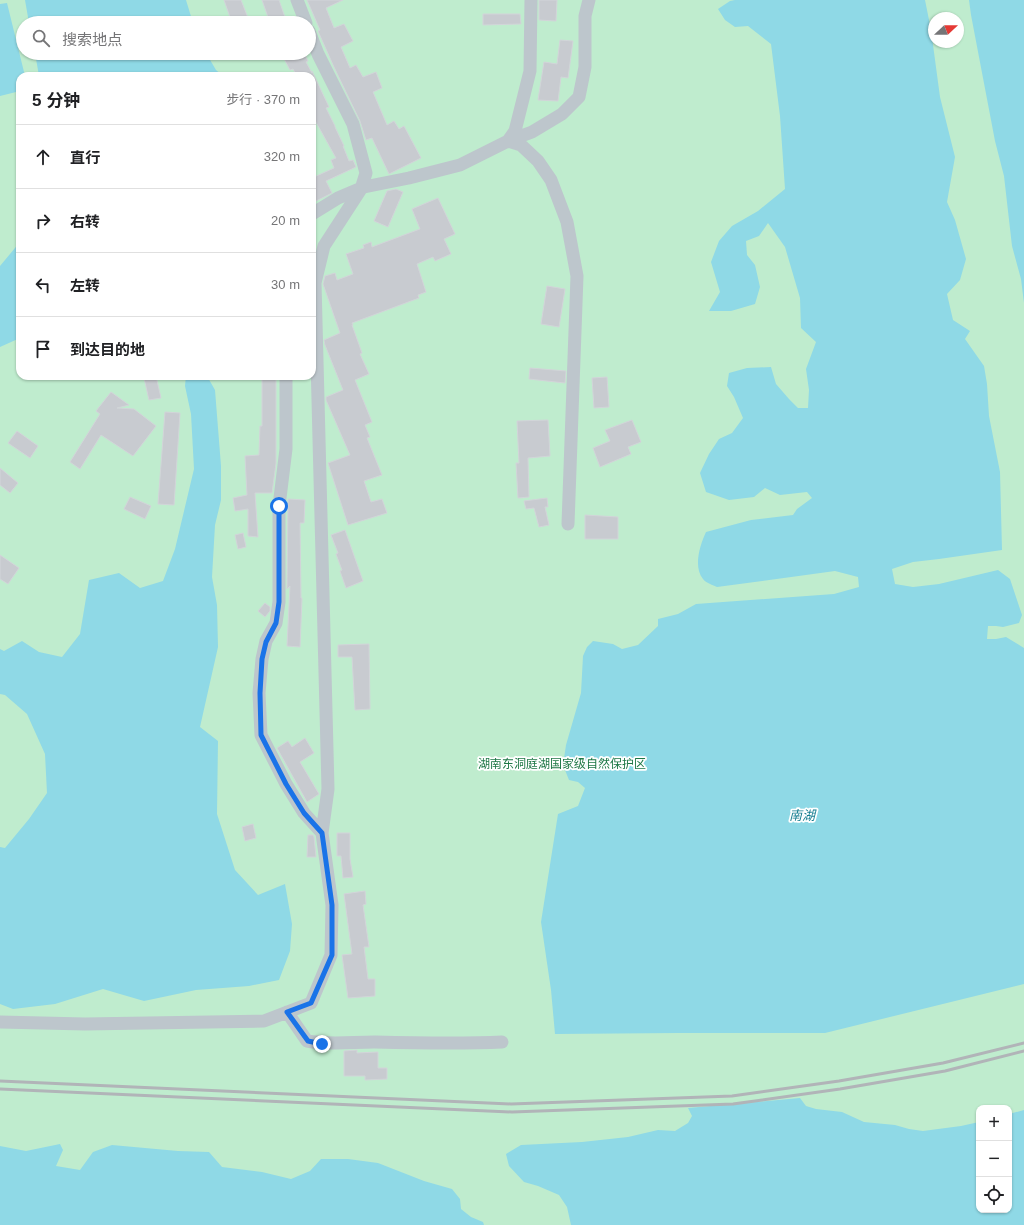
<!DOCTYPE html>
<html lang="zh">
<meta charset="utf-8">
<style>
body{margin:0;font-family:Arial,"Noto Sans SC",sans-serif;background:#f2f2f2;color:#202124}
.controls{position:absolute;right:12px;bottom:12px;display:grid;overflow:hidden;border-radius:8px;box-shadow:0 1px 3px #0004}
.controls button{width:36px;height:36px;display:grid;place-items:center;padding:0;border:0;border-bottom:1px solid #e0e0e0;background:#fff;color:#202124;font:20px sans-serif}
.compass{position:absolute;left:928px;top:12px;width:36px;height:36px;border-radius:50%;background:#fff;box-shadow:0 1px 3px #0004;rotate:68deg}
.stop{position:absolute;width:12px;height:12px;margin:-9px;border:3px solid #1a73e8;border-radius:50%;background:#fff}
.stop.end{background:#1a73e8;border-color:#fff;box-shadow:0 1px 4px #0008}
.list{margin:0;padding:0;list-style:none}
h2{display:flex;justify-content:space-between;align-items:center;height:52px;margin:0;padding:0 16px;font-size:17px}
h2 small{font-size:13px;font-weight:400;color:#757577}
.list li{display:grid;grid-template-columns:26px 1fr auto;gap:12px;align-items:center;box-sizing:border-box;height:64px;padding:0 16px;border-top:1px solid #e0e0e0}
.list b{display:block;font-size:15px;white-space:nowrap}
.list em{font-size:13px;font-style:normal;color:#757577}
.icon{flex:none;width:22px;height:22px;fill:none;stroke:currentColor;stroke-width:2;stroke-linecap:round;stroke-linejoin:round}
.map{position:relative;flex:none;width:1024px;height:1225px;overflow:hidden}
.search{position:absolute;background:#fff;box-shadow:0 1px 3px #0004;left:16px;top:16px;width:300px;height:44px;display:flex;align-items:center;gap:10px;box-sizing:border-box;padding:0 14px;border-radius:22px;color:#757577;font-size:15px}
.panel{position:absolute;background:#fff;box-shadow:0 1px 3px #0004;left:16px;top:72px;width:300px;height:308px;border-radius:12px}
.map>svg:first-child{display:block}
</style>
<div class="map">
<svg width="1024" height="1225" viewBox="0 0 1024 1225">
<rect width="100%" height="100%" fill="#f1eeee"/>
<path fill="#bfecce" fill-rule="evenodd" d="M0,0H1024V1225H0ZM934,18H958V42H934ZM23,23H309V53H23ZM20,76H312V376H20ZM979,1108H1009V1210H979Z"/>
<path fill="#8fd9e6" d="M25,0H186L193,23H29Z
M735,0H925L931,30L940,97L955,157L947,202L955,220L966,259L960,280L947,294L953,320L970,331L965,339L984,366L987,384L989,416L1000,472L1002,550L939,559L913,562L892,569L895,584L913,587L939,584L998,570L1010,579L1022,615L1019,623L1003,627L996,626H988L987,639H996L1006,637L1024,648V984L825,1033H678L555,1034L551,990L541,922L558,814L578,806L585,788L578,782L569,780L563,765L566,745L581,693L583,656L587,647L593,641L613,644L622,649L638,645L658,626V619L678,614L696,604L834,594L859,587L858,577L835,571L717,587C713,585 706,583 703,579C693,567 700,545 706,532L751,520L793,515L797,509L812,498L807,492L780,495L765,488L754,497L729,500L706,492L700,473L709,454L719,439L732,433L743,418L734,397L727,386L729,373L747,368L771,367L776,384L789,399L798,408H808L809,390L806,369L816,342L801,328L800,298L785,247L768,223L759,236L746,241L747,255L755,265L760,287L755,304L731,311H709L720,292L711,262L719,241L732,226L758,211L785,189L780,116L771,44L748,26L735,27L725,20L718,9L730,1Z
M969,0H1024V303L1021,279L1012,246L1004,176L995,141L971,15Z
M7,3L25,76H20V91L0,96V4Z
M35,53H206L216,70L223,76H39Z
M20,242V338L0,347V266Z
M186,376H207L215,390L221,466V500L215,525L212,577L217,605L218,647L200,727L218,741L217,814L235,870L258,895L285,884L292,924L290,951L279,980L249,986L196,990L144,1001L103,989L55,1004L13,1009L0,1004V847L5,848L29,819L47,793L45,754L27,714L5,695L0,694V649L4,651L22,641L39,652L62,657L80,634L89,580L119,573L140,588L163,581L175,549L194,469L191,414L185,386Z
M800,1098L806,1106L816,1109L842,1112L864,1122L895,1125L909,1129L923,1131L961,1126L979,1122V1210H1009V1114L1024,1110V1225H571L567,1207L559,1195L538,1186L524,1182L509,1166L506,1154L521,1145L582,1142L628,1137L658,1130L675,1131L688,1123L692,1116L688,1108Z
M60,1144L63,1150L56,1166L80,1170L93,1152L112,1145L178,1151L209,1152L222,1167L262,1172L291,1179L310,1171L321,1159H348L378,1163L424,1181L452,1189L460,1199L461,1209L471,1217L483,1222L484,1225H0V1146L26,1151Z"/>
<path fill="#c8cbd0" stroke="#d2d5d9" d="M224,0H241L250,23H232Z
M262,0H279L287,23H270Z
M307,0H343L326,8L334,28L344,24L353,41L341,47L350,68L356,65L363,77L376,72L382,88L373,92L387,125L394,121L399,129L404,126L421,158L389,174L372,138L366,140L360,121L334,67L318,31L320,30Z
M539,0H557L556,21L539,20Z
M483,14H520L521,24L483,25Z
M560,40L573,41L568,78L561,77L558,101L538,100L544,62L557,64Z
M281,53H304L308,61L306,62L312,73V71L329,107L326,108L335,126V127L344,146H343L349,161L353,160L356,167L326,181L332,193L312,203V178L334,168L331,160L336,158L312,115V76H297L293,69L290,70Z
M396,189L403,192L388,227L374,221L387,191Z
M438,198L455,234L444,239L451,254L435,261L433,257L417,264L426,292L418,295L419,298L352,323L353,325H352L362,353L360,354L369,374L355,380L372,422L365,425L370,437L367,438L382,475L364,481L371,502L382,499L387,513L348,525L328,463L350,455L326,400V397L343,390L325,345L324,340L340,333L323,284L325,276L335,273L337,280L353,274L346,254L364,248L363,245L371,242L372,247L420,229L412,209Z
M547,286L565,289L559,327L541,324Z
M530,368L566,371L565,383L529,379Z
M151,376H156L161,398L149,400L144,378Z
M262,376H276V463L272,493H255L258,537L248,536V509L235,511L233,498L247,495L245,456L259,455L260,426H262Z
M607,377L609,407L594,408L592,378Z
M111,392L129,405L117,408L134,409L156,426L133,456L101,435L80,469L70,462L100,414L96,411Z
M165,412L180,413L174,505L158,504Z
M548,420L550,456L528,458L529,497L518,498L516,463H519L517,421Z
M632,420L641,442L628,447L631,454L600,467L593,448L610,441L605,430Z
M17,431L38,446L30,458L8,443Z
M0,468L18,483L10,493L0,485Z
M130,497L151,506L145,519L124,509Z
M547,498L548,507H545L549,525L539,527L534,508L526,509L524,501Z
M288,499L305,500L304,523H300L301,598H302L300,647L287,646L290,586L287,589Z
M585,515L618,517V539H585Z
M345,530L363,581L346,588L340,571L342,570L336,554L338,553L331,535Z
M243,533L246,547L238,549L235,535Z
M0,555L19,568L8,584L0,579Z
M265,603L270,607V611L265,617L258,611Z
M369,644L370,709L355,710L352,657H338V645Z
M305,738L314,753L300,762L319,794L307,802L277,748L288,741L292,747Z
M253,824L256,838L245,841L242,827Z
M337,833H350V859L353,877L343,878L341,856H337Z
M308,835H313L314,837L316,857H307Z
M365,891L366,904L363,905L369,947H364L368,979H375V996L348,998L342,955L352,954L344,894Z
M357,1050V1053L378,1052V1068H387V1079L365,1080V1076H344V1051Z"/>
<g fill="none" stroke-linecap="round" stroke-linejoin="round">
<path stroke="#bdc6cc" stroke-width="13" d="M297,0L306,23
M508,141L532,132L562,114L579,97L585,67V16L589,0
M508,141L515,131L530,71L531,0
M312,214L338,198L364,187L409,178L460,165L508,141L521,145L538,161L551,180L567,222L577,276L568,524
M286,376V449L279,506V602L276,623L266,641L262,659L259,693L261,735L286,784L304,813L322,833
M287,1012L307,1041C329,1045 352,1042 374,1042C417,1043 459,1044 502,1042
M0,1022L85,1024L264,1021L311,1003L331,955L332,905L322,833L328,789L315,283L324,246L361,189L366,173L353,124L318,54L309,31"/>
<path stroke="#b1b4b8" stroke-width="3" d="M0,1081L511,1104L732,1096L839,1081L943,1063L1024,1043
M0,1089L512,1112L733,1104L840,1089L945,1071L1024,1051"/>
</g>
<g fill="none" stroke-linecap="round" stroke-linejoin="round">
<path stroke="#1a73e8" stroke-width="5" d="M279,506V602L276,623L266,642L262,659L260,693L261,735L286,784L304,813L322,833L332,905V955L311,1003L287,1012L308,1041L322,1044"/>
</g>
<g text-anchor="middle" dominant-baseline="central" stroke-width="3.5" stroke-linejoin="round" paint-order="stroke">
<g font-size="12" fill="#1d7745" stroke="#fff">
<text x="562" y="764">湖南东洞庭湖国家级自然保护区</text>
</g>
<g font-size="13" font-style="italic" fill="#167e91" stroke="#fff">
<text x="802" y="815">南湖</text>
</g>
</g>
</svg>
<div class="controls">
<button>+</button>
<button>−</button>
<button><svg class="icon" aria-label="locate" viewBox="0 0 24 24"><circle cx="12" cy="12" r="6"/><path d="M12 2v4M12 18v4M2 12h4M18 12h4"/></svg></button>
</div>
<svg class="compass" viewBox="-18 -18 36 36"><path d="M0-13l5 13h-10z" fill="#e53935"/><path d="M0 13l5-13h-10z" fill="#757577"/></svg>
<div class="stop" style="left:279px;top:506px"></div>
<div class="stop end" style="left:322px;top:1044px"></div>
<div class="search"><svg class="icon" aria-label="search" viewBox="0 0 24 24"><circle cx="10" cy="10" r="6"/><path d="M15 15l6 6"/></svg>搜索地点</div>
<section class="panel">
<h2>5 分钟<small>步行 · 370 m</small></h2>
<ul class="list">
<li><svg class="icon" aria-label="ahead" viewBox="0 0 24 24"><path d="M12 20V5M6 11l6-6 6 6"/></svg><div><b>直行</b></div><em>320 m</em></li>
<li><svg class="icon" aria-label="right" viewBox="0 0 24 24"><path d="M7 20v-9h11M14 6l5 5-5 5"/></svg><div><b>右转</b></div><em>20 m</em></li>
<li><svg class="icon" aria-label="left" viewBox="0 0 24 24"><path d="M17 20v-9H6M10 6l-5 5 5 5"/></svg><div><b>左转</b></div><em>30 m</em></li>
<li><svg class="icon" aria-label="arrive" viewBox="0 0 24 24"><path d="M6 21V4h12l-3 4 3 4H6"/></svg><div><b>到达目的地</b></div></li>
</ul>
</section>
</div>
